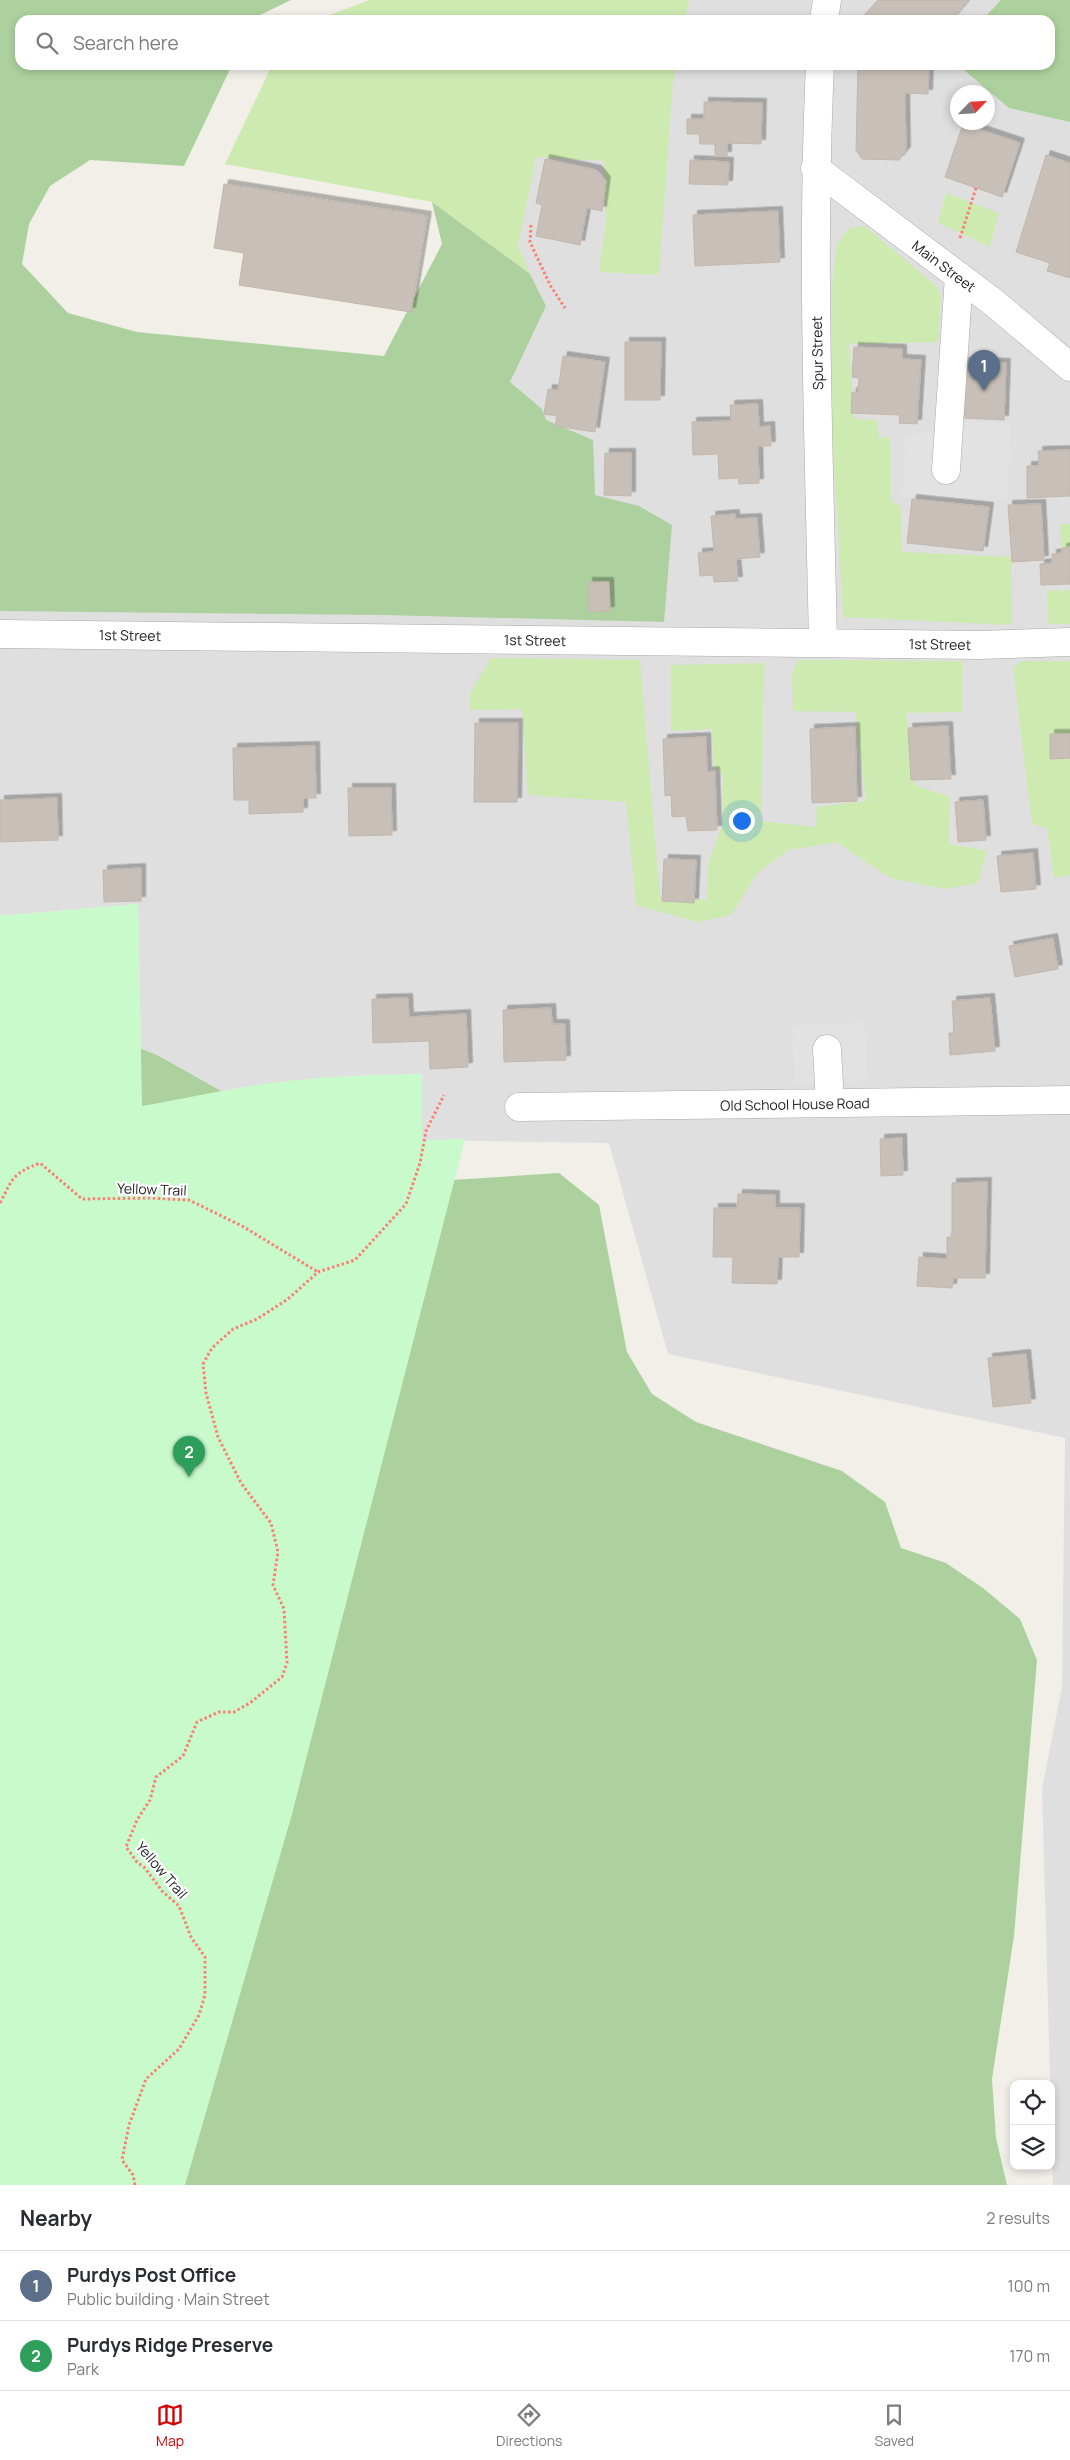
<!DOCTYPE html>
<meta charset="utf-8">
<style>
body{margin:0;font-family:Manrope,sans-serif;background:#f7f7f7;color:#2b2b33}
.controls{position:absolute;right:15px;bottom:15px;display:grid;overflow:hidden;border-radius:10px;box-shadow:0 2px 8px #0003}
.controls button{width:45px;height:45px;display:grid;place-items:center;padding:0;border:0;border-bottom:1px solid #e1e1e2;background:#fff;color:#2b2b33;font:25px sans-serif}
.compass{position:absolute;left:950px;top:85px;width:45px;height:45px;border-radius:50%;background:#fff;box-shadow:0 2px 8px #0003;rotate:65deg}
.you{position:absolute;left:741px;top:820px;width:18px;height:18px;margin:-12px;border:4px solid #fff;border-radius:50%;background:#1a73e8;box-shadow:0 0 0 8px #1a73e833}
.badge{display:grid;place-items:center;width:32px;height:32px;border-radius:50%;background:#d40000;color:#fff;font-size:16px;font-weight:700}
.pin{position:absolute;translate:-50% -41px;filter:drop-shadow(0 1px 2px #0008)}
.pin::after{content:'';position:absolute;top:26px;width:18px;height:15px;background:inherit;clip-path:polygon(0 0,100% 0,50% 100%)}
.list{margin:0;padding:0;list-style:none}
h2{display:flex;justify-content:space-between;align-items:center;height:65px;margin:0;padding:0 20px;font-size:21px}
h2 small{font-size:16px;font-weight:400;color:#7c7c81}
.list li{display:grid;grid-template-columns:32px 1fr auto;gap:15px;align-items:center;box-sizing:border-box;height:70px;padding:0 20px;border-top:1px solid #e1e1e2}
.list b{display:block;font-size:19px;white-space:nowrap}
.list p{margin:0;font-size:16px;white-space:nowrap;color:#7c7c81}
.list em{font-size:16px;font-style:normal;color:#7c7c81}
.icon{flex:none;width:28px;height:28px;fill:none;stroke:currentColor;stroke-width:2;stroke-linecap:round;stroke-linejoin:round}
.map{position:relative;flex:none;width:1070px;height:2185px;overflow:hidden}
.search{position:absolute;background:#fff;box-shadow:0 2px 8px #0003;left:15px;right:15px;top:15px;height:55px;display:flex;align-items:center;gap:12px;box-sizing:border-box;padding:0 18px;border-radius:15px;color:#7c7c81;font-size:19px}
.sheet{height:205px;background:#fff}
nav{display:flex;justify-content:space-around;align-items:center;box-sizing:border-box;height:70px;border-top:1px solid #e1e1e2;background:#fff;font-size:14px;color:#7c7c81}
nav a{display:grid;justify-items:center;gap:2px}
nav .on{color:#d40000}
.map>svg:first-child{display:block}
</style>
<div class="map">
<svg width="1070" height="2185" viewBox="0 0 1070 2185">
<defs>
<filter id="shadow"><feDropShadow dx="4.5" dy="-4.5" stdDeviation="0" flood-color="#0004"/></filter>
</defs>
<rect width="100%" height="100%" fill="#f2efe9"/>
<path fill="#e0dfdf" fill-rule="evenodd" d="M620,0H1035L1040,20H606Z
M1070,46V2185H1053L1042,1789L1062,1687L1065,1438L668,1354L609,1143L422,1140L421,1074L351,1076L281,1082L142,1106L138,904L0,916V471L448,475L487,192L575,65H1050ZM958,92H988V122H958Z"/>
<path fill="#cdebb0" d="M370,0H689L685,20H316Z
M272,65H677L673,81L659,275L599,272L606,220L604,161L536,157L518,246L530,274L432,202L225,164Z
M946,193L999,213L990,247L938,223Z
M865,226L935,285L941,297L938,342L849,344L854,419L877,420L879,438L890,436L891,502L901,506L902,552L1011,557L1012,625L843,617L831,413L832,287L837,244L849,228Z
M1060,524H1070V548L1061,549Z
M1070,590V624H1048L1047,591Z
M491,658L640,660L660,897L707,900L708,864L722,825L723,776L714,765L712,729L671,731V665L764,663L761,821L816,827L817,807L866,801L855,712L793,711L792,673L798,660L963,661L962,712L906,713L915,785L950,797L949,844L987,851L978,883L946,889L890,878L836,842L789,850L758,872L731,915L697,922L636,905L626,802L528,795L522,709L470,710V693Z
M1021,661H1070V875L1054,878L1047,828L1032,824L1013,668Z"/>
<path fill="#add19e" d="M0,0H291L258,16L255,20H20V65H232L184,166L90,160L50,186L29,224L22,264L68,313L137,332L384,356L442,244L432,202L530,274L546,306L510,382L542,409L546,420L593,440L595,495L639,506L672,525L664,622L384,615L0,611Z
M1001,0H1070V122L1009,108L964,70L961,65H1050V20H982Z
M103,1034L157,1055L355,1166L406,1183L559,1173L599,1205L627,1352L652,1394L696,1422L842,1471L885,1502L901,1548L946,1563L983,1588L1020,1619L1037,1660L1014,1936L992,2079L996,2138L1007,2185H0Z"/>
<path fill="#c8facc" d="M138,904L142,1106C189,1098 234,1087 281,1082C328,1076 375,1075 422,1074V1140L465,1139L292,1814L185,2185H0V916Z"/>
<path fill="#e2e2e2" d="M941,421L1010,423L1008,500L903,497L905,435L935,431Z
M864,1022L868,1081L795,1085L792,1026Z"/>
<path fill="#c7bfb8" stroke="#c4b6ab" filter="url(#shadow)" d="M878,0H969L952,20H860Z
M858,65H929L928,94L905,93L906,151L899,160L862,159L856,150Z
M704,102L762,103L761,144L727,143V156H715V144H700L699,134H687V119H704Z
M963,124L1020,143L1002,197L945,177Z
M1046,155L1070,163V278L1047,271L1050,263L1016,252Z
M545,159L597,170L606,181L602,211L587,208L580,245L536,236L542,205L536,203Z
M690,160L729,162L728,185L689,184Z
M224,184L427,216L411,312L239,285L244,253L214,248Z
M778,211L780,262L695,266L693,215Z
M625,342H661L660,400H625Z
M854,347L902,349V359L921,360L917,424L899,423L900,415L851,413L852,392L858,393L859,378L852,377Z
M563,356L605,362L595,432L555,426L557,416L544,414L548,389L558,390Z
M964,362L1006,363L1004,420L963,418Z
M758,404L759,427L770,426L771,446H758L759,483L739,484L738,478L719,479L718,454L693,455L692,422L731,421L730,405Z
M1070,450V496L1027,498V466H1039L1038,451Z
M605,453H631V496L604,495Z
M912,499L989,507L983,551L907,543Z
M1041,504L1044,560L1012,562L1008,505Z
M735,514V519L757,518L760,557L736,559L738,581L714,582L713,575L700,576L698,553L714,552L711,516Z
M1070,547V584L1041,585L1040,564L1052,563V554L1062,553V548Z
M588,582H609L610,611L589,612Z
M475,723H518L517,802H474Z
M948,726L951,779L911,780L908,728Z
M855,727L857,801L812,803L810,729Z
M1050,734H1070V758L1050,759Z
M706,737L707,772L715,771L717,830L688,831L686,816L672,817L671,795L665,796L663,739Z
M315,746L316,798H303V812L249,814V800H234L233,748Z
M348,788H391L392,835L349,836Z
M57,798L58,840L0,842V800Z
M983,800L986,840L958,842L955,802Z
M1033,853L1036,889L1001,892L997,856Z
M664,859L696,860L694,903L662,901Z
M141,868V901L104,902L103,870Z
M1053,938L1058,969L1015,977L1009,946Z
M408,998L409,1017L466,1014L468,1067L430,1069L429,1041L373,1043L372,999Z
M990,998L995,1051L950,1055L949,1033H954L952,1001Z
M551,1008L552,1024H565L566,1060L504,1062L503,1010Z
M902,1138L903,1175L881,1176L880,1139Z
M987,1182L985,1278H953L952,1288L917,1286L919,1257L947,1259V1237H952V1183Z
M738,1194L775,1195V1208H800L799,1257H778L777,1284L732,1283L733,1257H713L714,1208H737Z
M1026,1354L1031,1403L993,1407L988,1358Z"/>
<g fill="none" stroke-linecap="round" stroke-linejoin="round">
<defs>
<path id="minor" d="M824,20L827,0
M820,65C811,257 819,450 823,642
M815,168L993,302L1070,367
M946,470L959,276
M0,634L979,645L1070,642
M827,1049L830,1103
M519,1107L1070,1100"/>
</defs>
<use href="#minor" stroke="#a9a9a9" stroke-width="29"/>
<path stroke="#fa8072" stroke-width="3" stroke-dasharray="2.5 2.5" stroke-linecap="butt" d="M531,225L530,242L550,285L565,308
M960,238L976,188
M0,1203C13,1178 12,1174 40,1163L82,1199L150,1198L189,1200L242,1226L318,1272
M135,2185L133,2175L122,2160L129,2125L146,2079L179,2049L199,2015L205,1995V1957L191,1937L179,1906L162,1891L145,1868L137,1862L126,1847L137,1820L150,1800L156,1777L183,1756L197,1722L219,1712H234L250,1703L282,1677L287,1663L284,1609L273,1585L278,1552L271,1523L241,1483L218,1437L206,1393L203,1364L212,1348L233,1329L257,1319L288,1299L318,1272L355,1260L406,1204L420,1163L426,1131L444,1095"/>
<use href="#minor" stroke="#fff" stroke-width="28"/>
</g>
<g text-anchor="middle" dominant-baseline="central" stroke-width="4.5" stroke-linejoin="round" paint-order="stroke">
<g font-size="14" fill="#222" stroke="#fff">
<text transform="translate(944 266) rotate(37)">Main Street</text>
<text transform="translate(817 353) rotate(-91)">Spur Street</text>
<text transform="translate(130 635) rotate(1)">1st Street</text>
<text transform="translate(535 640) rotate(1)">1st Street</text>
<text transform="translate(940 644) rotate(1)">1st Street</text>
<text transform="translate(795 1104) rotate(-1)">Old School House Road</text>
<text transform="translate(152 1189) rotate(2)">Yellow Trail</text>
<text transform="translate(162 1870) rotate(49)">Yellow Trail</text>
</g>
</g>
</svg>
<div class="controls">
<button><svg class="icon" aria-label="locate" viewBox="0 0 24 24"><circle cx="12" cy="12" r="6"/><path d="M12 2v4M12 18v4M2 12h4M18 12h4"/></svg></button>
<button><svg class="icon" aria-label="layers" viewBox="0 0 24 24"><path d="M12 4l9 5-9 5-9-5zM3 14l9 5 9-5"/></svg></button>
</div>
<svg class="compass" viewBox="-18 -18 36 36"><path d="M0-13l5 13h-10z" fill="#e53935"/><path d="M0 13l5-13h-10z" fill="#7c7c81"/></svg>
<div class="you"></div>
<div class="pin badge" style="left:984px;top:391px;background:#5c6f8a">1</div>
<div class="pin badge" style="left:189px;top:1477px;background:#2e9e5b">2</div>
<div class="search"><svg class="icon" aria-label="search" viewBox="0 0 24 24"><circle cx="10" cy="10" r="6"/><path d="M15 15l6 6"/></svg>Search here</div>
</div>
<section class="sheet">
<h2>Nearby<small>2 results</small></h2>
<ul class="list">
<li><span class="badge" style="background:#5c6f8a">1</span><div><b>Purdys Post Office</b><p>Public building · Main Street</p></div><em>100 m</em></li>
<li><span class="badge" style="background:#2e9e5b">2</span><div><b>Purdys Ridge Preserve</b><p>Park</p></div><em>170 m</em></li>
</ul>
</section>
<nav>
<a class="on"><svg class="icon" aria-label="map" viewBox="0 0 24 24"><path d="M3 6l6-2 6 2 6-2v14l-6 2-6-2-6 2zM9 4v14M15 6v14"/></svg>Map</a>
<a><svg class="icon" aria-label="directions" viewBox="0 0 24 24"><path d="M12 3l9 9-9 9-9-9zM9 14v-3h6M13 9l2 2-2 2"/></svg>Directions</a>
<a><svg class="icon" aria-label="saved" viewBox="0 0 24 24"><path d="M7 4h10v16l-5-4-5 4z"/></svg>Saved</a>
</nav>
